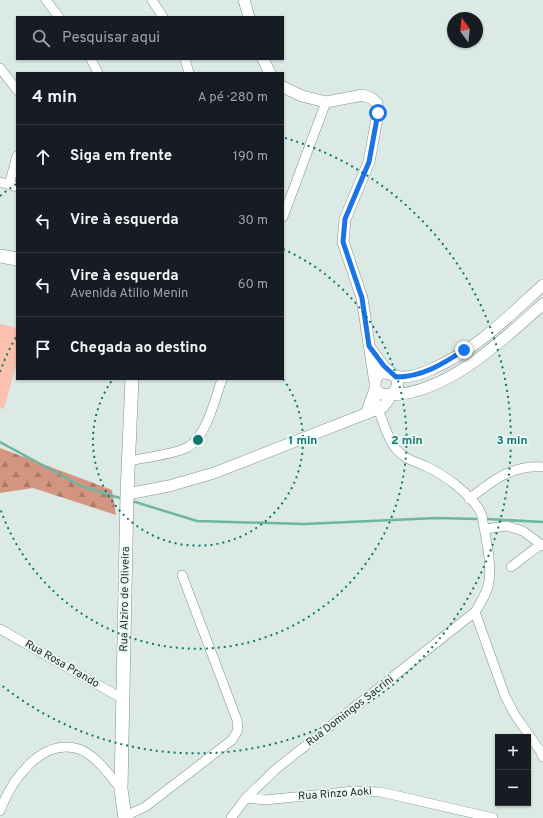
<!DOCTYPE html>
<html lang="pt">
<meta charset="utf-8">
<style>
body{margin:0;font-family:Overpass,sans-serif;background:#242831;color:#f1f3f6}
.controls{position:absolute;right:12px;bottom:12px;display:grid;overflow:hidden;border-radius:0px;box-shadow:0 1px 3px #0004}
.controls button{width:36px;height:36px;display:grid;place-items:center;padding:0;border:0;border-bottom:1px solid #363941;background:#171b24;color:#f1f3f6;font:20px sans-serif}
.compass{position:absolute;left:447px;top:12px;width:36px;height:36px;border-radius:50%;background:#171b24;box-shadow:0 1px 3px #0004;rotate:345deg}
.stop{position:absolute;width:12px;height:12px;margin:-9px;border:3px solid #1a73e8;border-radius:50%;background:#fff}
.stop.end{background:#1a73e8;border-color:#fff;box-shadow:0 1px 4px #0008}
.list{margin:0;padding:0;list-style:none}
h2{display:flex;justify-content:space-between;align-items:center;height:52px;margin:0;padding:0 16px;font-size:17px}
h2 small{font-size:13px;font-weight:400;color:#9ea1a6}
.list li{display:grid;grid-template-columns:26px 1fr auto;gap:12px;align-items:center;box-sizing:border-box;height:64px;padding:0 16px;border-top:1px solid #363941}
.list b{display:block;font-size:15px;white-space:nowrap}
.list p{margin:0;font-size:13px;white-space:nowrap;color:#9ea1a6}
.list em{font-size:13px;font-style:normal;color:#9ea1a6}
.icon{flex:none;width:22px;height:22px;fill:none;stroke:currentColor;stroke-width:2;stroke-linecap:round;stroke-linejoin:round}
.map{position:relative;flex:none;width:543px;height:818px;overflow:hidden}
.search{position:absolute;background:#171b24;box-shadow:0 1px 3px #0004;left:16px;top:16px;width:268px;height:44px;display:flex;align-items:center;gap:10px;box-sizing:border-box;padding:0 14px;border-radius:0px;color:#9ea1a6;font-size:15px}
.panel{position:absolute;background:#171b24;box-shadow:0 1px 3px #0004;left:16px;top:72px;width:268px;height:308px;border-radius:0px}
.map>svg:first-child{display:block}
</style>
<div class="map">
<svg width="543" height="818" viewBox="0 0 543 818">
<defs>
<pattern id="forest-firs" width="22" height="20" patternUnits="userSpaceOnUse"><rect width="22" height="20" fill="#d39480"/><path d="M5 1l3.5 6h-7zM16 11l3.5 6h-7z" fill="#ab7969"/></pattern>
</defs>
<rect width="100%" height="100%" fill="#dbeae5"/>
<path fill="url(#forest-firs)" d="M0,448L112,490L116,515L33,488L0,493Z"/>
<path fill="#fbc0ae" d="M0,324L17,328V361L4,409L0,408Z"/>
<g fill="none" stroke-linecap="round" stroke-linejoin="round">
<path stroke="#6db7a1" stroke-width="2.5" d="M0,442L81,486L123,499
M132,501L197,521L304,524L437,518L476,519
M487,519L543,522"/>
<defs>
<path id="minor" d="M46,0L59,17
M152,0L163,17
M91,59L98,73
M185,59L189,73
M0,68L17,90
M0,182L17,187
M9,185L17,156
M283,217L326,102
M129,461C144,458 174,454 186,448C206,439 215,399 222,379
M469,499C492,481 513,464 543,467
M484,529L507,526L523,531L543,546
M511,567L541,544
M475,612L505,696L515,715L541,752L543,757
M0,629L123,699
M246,798L265,800L355,791L381,792L493,818
M0,811C11,781 41,737 79,749C96,755 110,776 121,789
M125,816L145,807L232,740L238,730L237,720L182,575
M231,818L246,798L276,769L475,612C481,602 488,592 489,581C492,562 485,535 482,516C476,497 442,473 425,466C414,461 404,459 396,449C385,434 380,412 373,394"/>
<path id="tertiary" d="M244,0L249,17
M263,59L270,73
M283,87L302,96L326,102L363,95L371,98L377,103L378,113L369,162L345,219L343,242L362,298L375,383V389L366,414
M370,348L384,367L393,374
M375,383C379,364 393,378 402,377C413,377 424,373 434,368C476,350 510,315 543,285
M375,389L381,394L392,395L398,385L396,377
M127,494L169,486L214,473L383,407L392,395C449,392 503,340 543,304"/>
<path id="secondary" d="M0,256L17,259
M125,818L121,789L127,494L132,379"/>
</defs>
<use href="#minor" stroke="#83918d" stroke-width="10"/>
<use href="#tertiary" stroke="#83918d" stroke-width="12"/>
<use href="#secondary" stroke="#83918d" stroke-width="14"/>
<use href="#minor" stroke="#fff" stroke-width="9"/>
<use href="#tertiary" stroke="#fff" stroke-width="11"/>
<use href="#secondary" stroke="#fff" stroke-width="13"/>
</g>
<g fill="none" stroke-linecap="round" stroke-linejoin="round">
<path stroke="#1a73e8" stroke-width="5" d="M378,113L369,162L345,219L343,242L362,298L369,346L384,366L396,377C422,377 443,364 464,350"/>
</g>
<g fill="none" stroke="#0f766e" stroke-width="2" stroke-dasharray="2 4">
<path d="M283 379A105 105 0 1 1 113 379"/>
<path d="M0 372A209 209 0 0 1 16 337M283 249A209 209 0 1 1 0 508"/>
<path d="M0 196A314 314 0 0 1 16 184M285 138A314 314 0 1 1 0 684"/>
</g>
<g text-anchor="middle" dominant-baseline="central" stroke-width="4" stroke-linejoin="round" paint-order="stroke">
<g font-size="11" fill="#272d2b" stroke="#e8f7f2">
<text transform="translate(125 599) rotate(-89)">Rua Alziro de Oliveira</text>
<text transform="translate(62 664) rotate(30)">Rua Rosa Prando</text>
<text transform="translate(350 711) rotate(-38)">Rua Domingos Sacrini</text>
<text transform="translate(335 794) rotate(-4)">Rua Rinzo Aoki</text>
</g>
</g>
<circle cx="198" cy="440" r="6" fill="#0f766e" stroke="#e8f7f2" stroke-width="2"/>
<g font-size="12" text-anchor="middle" font-weight="bold" fill="#0f766e" stroke="#e8f7f2" stroke-width="4" stroke-linejoin="round" paint-order="stroke">
<text x="303" y="444">1 min</text>
<text x="407" y="444">2 min</text>
<text x="512" y="444">3 min</text>
</g>
</svg>
<div class="controls">
<button>+</button>
<button>−</button>
</div>
<svg class="compass" viewBox="-18 -18 36 36"><path d="M0-13l5 13h-10z" fill="#e53935"/><path d="M0 13l5-13h-10z" fill="#9ea1a6"/></svg>
<div class="stop" style="left:378px;top:113px"></div>
<div class="stop end" style="left:464px;top:350px"></div>
<div class="search"><svg class="icon" aria-label="search" viewBox="0 0 24 24"><circle cx="10" cy="10" r="6"/><path d="M15 15l6 6"/></svg>Pesquisar aqui</div>
<section class="panel">
<h2>4 min<small>A pé · 280 m</small></h2>
<ul class="list">
<li><svg class="icon" aria-label="ahead" viewBox="0 0 24 24"><path d="M12 20V5M6 11l6-6 6 6"/></svg><div><b>Siga em frente</b></div><em>190 m</em></li>
<li><svg class="icon" aria-label="left" viewBox="0 0 24 24"><path d="M17 20v-9H6M10 6l-5 5 5 5"/></svg><div><b>Vire à esquerda</b></div><em>30 m</em></li>
<li><svg class="icon" aria-label="left" viewBox="0 0 24 24"><path d="M17 20v-9H6M10 6l-5 5 5 5"/></svg><div><b>Vire à esquerda</b><p>Avenida Atilio Menin</p></div><em>60 m</em></li>
<li><svg class="icon" aria-label="arrive" viewBox="0 0 24 24"><path d="M6 21V4h12l-3 4 3 4H6"/></svg><div><b>Chegada ao destino</b></div></li>
</ul>
</section>
</div>
